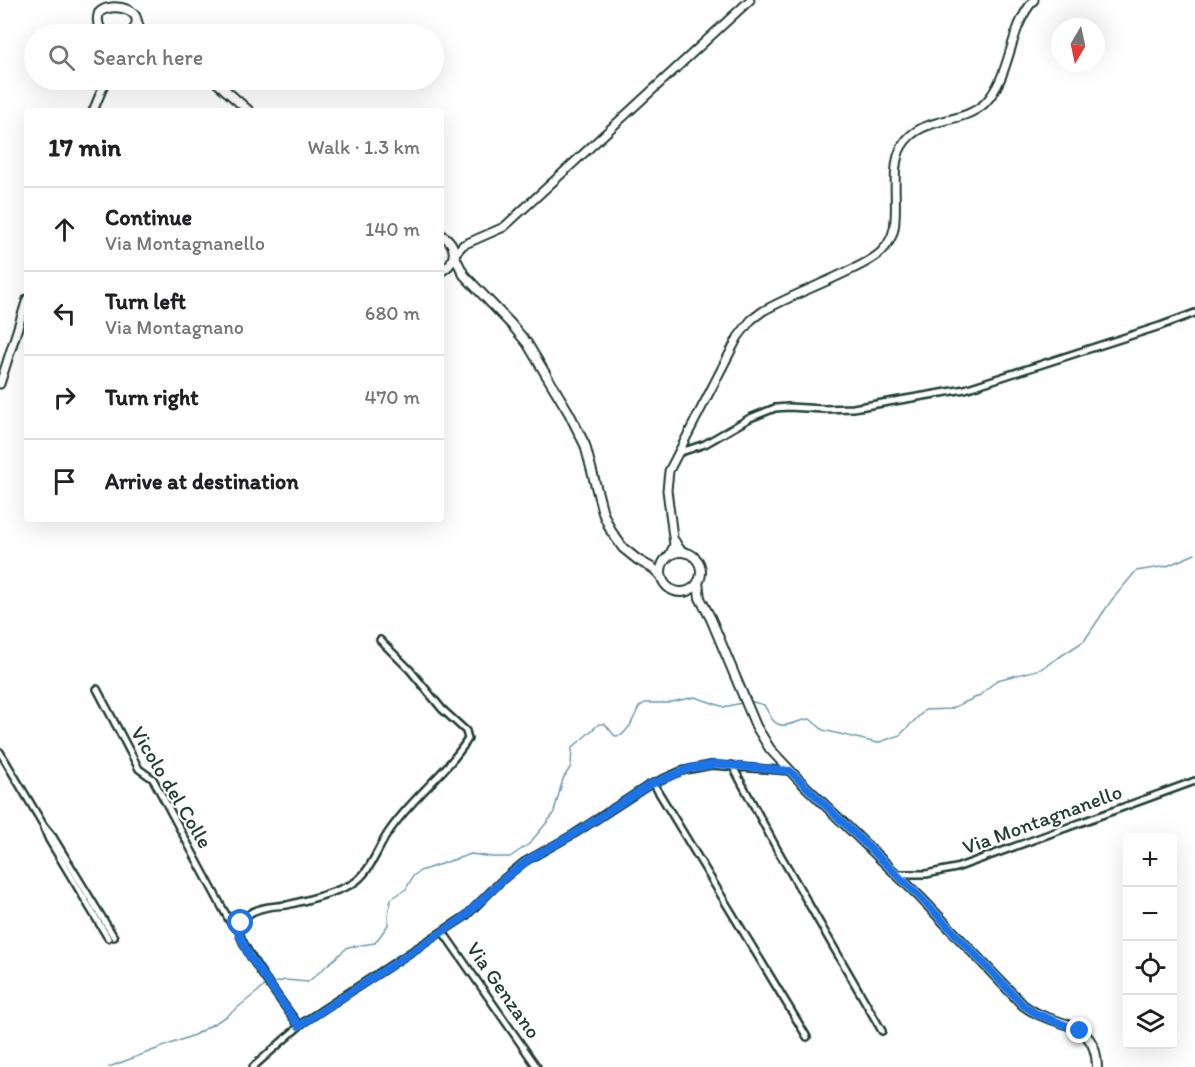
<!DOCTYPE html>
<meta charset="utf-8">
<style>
body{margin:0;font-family:Itim,sans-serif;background:#f6f6f6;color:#202124}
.controls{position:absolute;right:18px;bottom:18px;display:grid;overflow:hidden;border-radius:6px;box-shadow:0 6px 24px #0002}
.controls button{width:54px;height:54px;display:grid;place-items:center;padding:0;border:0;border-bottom:2px solid #e0e0e0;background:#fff;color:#202124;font:30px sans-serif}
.compass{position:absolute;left:1051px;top:18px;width:54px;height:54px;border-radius:50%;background:#fff;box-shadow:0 6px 24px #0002;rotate:189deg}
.stop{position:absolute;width:18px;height:18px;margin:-14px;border:4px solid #1a73e8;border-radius:50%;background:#fff}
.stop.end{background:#1a73e8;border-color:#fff;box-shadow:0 2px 6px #0008}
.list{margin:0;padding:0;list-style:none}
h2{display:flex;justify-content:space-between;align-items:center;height:78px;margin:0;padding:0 24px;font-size:26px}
h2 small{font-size:20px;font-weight:400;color:#757577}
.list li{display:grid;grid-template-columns:39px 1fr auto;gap:18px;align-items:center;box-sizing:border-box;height:84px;padding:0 24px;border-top:2px solid #e0e0e0}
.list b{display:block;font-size:22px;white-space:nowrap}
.list p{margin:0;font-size:20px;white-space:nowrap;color:#757577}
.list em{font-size:20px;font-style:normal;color:#757577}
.icon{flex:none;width:33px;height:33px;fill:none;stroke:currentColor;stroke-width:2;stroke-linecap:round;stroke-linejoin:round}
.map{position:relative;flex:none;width:1195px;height:1067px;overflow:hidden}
.search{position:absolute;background:#fff;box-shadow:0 6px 24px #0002;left:24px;top:24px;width:420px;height:66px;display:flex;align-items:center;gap:15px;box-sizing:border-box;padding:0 21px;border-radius:33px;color:#757577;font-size:22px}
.panel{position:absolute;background:#fff;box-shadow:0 6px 24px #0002;left:24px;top:108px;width:420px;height:414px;border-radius:6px}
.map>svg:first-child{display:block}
</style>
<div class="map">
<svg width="1195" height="1067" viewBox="0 0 1195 1067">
<rect width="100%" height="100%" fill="#fff"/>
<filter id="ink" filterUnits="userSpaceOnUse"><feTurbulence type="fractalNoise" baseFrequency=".0167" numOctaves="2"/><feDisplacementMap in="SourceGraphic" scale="12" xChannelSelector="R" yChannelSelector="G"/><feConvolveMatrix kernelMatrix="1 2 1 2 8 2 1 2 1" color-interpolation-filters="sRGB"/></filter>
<g filter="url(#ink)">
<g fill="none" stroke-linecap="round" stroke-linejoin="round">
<path stroke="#6999ab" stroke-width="1.5" d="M750,701L764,705C767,710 769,714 772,719C782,733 798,719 810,719L823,730L877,743L900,735L925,710L950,709L979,696L997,680L1041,669L1084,641L1111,601L1136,571L1167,566L1195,554
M270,984L285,980L308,982L348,947L375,943L388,925V914L391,899L406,889L413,876L420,871L471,854L492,857H510L529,844L553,815L563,779L571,766L572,748L599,724H605L615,736L622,735L630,726L639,707L645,703H667L695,697L724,707L742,703
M109,1067L194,1035L227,1016L266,985"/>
<defs>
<path id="minor" d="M678,453L705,444L750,418L775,408L788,407L824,409L853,408L965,389L1160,326L1195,313
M97,689L139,769L153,779L230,922L239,931
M0,752L44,826L53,837L114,937
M732,765L777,849L882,1031
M653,783L807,1037
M44,828L49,840L108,938
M897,874H926L956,868L1195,781
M443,932L537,1067
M299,1026C288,1009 235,943 239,926C242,917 252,911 260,909C268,906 278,906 287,905C308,900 332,894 352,884C370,874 377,849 388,833C411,798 446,774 468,739L466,731L442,709L410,670L380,640
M253,1067L304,1022L466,916L501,881L524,862L574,834L649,785L681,771L711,765L790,771"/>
<path id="tertiary" d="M93,111L106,80
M454,255L463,245L504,227L750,0
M0,384L27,299
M675,541L679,548L685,553
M669,556L674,545L667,490L669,471L738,337L751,320L763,311C788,297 815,287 842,274C855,268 870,262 881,252C890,243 895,231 895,219C897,198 891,164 902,146C920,115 961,126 985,103C1012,75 1008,29 1034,0"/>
<path id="secondary" d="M137,21L139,28L146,34
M104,34C99,28 96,21 99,13C110,0 153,10 130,34
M214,80L249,111
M441,235C458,243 458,263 441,271
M454,255L464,275L511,324L527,343L569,413L585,445L603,513L611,531L623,548L638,560L654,569L662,577
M661 572a20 20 0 1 1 40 0a20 20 0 1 1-40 0Z
M698,582L700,598L711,619L756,726L770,749L797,778L920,897L1023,1005C1053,1029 1096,1016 1097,1067"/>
</defs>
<use href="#minor" stroke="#1f3d34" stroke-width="10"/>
<use href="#tertiary" stroke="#1f3d34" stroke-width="11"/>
<use href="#secondary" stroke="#1f3d34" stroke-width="12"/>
<use href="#minor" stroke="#fff" stroke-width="5"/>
<use href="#tertiary" stroke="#fff" stroke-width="7"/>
<use href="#secondary" stroke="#fff" stroke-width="8"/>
</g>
</g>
<g fill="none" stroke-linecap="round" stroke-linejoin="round" filter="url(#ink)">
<path stroke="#1a73e8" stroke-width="8" d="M241,923L239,935L250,957L299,1026L462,919L505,878L531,858L574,834L649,785L691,768L717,764L790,771L920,897L1023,1005L1037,1014L1080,1031"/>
</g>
<g text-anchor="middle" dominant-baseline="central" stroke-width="4.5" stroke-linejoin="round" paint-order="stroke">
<g font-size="21" fill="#1f3d34" stroke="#fff">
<text transform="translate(172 787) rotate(59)">Vicolo del Colle</text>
<text transform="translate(1042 819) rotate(-20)">Via Montagnanello</text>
<text transform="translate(504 990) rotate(55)">Via Genzano</text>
</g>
</g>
</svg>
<div class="controls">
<button>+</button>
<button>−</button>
<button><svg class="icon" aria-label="locate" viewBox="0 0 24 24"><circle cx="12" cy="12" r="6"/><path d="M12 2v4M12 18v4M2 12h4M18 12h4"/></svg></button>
<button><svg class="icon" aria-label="layers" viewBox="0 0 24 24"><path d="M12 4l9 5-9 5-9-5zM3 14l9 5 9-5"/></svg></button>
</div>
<svg class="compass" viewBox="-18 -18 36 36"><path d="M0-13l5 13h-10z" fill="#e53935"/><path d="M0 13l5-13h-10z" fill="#757577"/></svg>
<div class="stop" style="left:241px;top:923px"></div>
<div class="stop end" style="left:1080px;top:1031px"></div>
<div class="search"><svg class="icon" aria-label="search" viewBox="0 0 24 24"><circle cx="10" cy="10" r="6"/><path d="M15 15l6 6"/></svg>Search here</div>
<section class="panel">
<h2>17 min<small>Walk · 1.3 km</small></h2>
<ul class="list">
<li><svg class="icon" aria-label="ahead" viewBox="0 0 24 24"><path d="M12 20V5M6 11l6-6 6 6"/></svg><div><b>Continue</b><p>Via Montagnanello</p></div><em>140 m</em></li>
<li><svg class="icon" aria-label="left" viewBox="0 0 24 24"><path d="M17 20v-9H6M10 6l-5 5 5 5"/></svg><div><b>Turn left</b><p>Via Montagnano</p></div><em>680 m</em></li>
<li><svg class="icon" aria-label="right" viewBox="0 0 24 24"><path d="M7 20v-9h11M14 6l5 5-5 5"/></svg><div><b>Turn right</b></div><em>470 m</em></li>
<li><svg class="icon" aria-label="arrive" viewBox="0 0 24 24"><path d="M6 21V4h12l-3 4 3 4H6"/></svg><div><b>Arrive at destination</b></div></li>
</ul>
</section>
</div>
